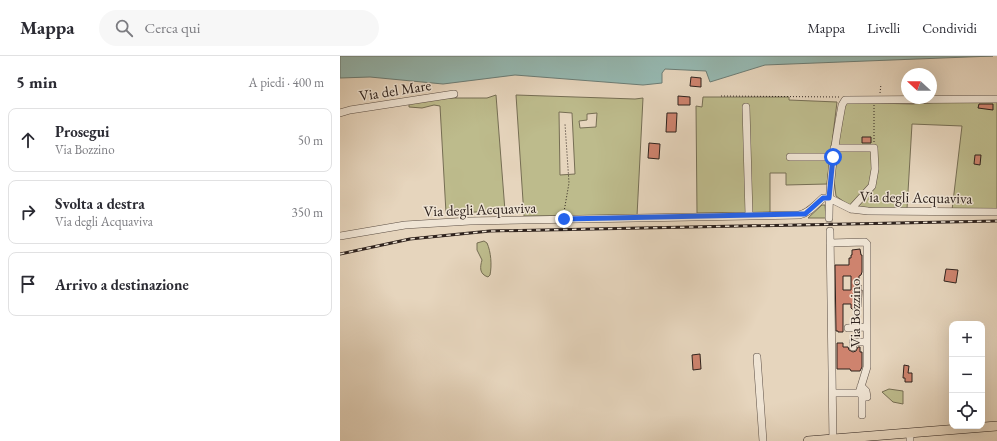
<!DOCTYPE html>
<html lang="it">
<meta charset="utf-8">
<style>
body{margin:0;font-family:"EB Garamond",serif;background:#f7f7f7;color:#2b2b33}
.controls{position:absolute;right:12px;bottom:12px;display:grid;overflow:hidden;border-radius:8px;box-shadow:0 4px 16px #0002}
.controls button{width:36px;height:36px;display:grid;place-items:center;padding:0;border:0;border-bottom:1px solid #e1e1e2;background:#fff;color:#2b2b33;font:20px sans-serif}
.compass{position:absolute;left:561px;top:12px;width:36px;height:36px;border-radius:50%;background:#fff;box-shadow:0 4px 16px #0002;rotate:291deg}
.stop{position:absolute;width:12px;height:12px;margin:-9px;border:3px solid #2563eb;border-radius:50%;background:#fff}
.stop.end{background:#2563eb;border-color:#fff;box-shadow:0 1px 4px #0008}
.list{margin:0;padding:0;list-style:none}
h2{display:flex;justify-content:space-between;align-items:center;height:52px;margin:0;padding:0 16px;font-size:17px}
h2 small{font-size:13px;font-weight:400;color:#7c7c81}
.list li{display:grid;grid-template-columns:26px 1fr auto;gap:12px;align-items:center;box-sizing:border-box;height:64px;margin:0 8px 8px;padding:0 8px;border:1px solid #e1e1e2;border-radius:8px}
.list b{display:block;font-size:15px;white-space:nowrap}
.list p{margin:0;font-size:13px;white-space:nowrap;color:#7c7c81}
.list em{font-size:13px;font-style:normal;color:#7c7c81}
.icon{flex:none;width:22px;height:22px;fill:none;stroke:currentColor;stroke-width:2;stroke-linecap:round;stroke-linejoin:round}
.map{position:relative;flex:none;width:657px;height:385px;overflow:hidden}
header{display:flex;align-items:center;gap:24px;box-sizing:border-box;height:56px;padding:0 20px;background:#fff;border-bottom:1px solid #e1e1e2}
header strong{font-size:19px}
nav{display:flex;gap:22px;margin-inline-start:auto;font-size:14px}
.search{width:280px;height:36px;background:#f7f7f7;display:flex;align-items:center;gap:10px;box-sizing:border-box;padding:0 14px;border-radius:22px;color:#7c7c81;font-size:15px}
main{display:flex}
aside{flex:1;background:#fff}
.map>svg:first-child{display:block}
</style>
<header>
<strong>Mappa</strong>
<div class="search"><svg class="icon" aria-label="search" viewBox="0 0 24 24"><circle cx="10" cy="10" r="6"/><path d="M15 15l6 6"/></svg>Cerca qui</div>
<nav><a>Mappa</a><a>Livelli</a><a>Condividi</a></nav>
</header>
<main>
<aside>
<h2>5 min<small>A piedi · 400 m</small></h2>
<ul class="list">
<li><svg class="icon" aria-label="ahead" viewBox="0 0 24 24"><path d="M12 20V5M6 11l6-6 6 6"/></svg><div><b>Prosegui</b><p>Via Bozzino</p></div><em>50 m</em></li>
<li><svg class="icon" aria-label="right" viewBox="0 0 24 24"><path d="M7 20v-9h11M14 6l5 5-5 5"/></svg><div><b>Svolta a destra</b><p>Via degli Acquaviva</p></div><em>350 m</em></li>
<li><svg class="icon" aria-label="arrive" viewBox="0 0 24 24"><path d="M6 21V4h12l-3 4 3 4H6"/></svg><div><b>Arrivo a destinazione</b></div></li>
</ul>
</aside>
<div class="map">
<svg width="657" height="385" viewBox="0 0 657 385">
<rect width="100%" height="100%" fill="#e6d5bd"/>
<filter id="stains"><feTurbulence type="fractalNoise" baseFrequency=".005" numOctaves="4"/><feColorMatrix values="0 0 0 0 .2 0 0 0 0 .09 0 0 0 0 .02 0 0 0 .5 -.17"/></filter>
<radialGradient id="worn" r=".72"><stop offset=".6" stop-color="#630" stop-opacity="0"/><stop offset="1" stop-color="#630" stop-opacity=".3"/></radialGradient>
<path fill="#bdbb8c" stroke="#766e54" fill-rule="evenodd" d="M156,39L165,155L106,157L100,50L94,49L82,52L69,51V45L100,42H147Z
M176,39L295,43L303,42L297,160H184ZM219,56L232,57L235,118L220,119ZM257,57L256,71L240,72L239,65L247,64V58Z
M363,41H449V44L497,46L487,128L446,129V117H430V157H357L356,50L362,51Z
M626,44H657V153L612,154L622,70L572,68L567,153H541L510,150L496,140L493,117L504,49L507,45L534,47L573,48Z
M482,149H485L486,162H468Z
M144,185L147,187C151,196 152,209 150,219L148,221C139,218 140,211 142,204L137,194V187Z
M549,333L563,335V348L553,346L542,336Z"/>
<path fill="#96b9b2" stroke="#6c7d76" d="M0,0H653L425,9L370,26L366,15L325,13L322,17V27L303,29L175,19L103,28L30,21L0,22Z"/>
<path fill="#ce836e" stroke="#2e221d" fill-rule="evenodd" d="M351,21L361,22V31L350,30Z
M338,40L350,41V49H338Z
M639,48H653V54L638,52Z
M327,57H337L336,76H326Z
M522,81H531V87H522Z
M309,87L320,88L319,103L308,102Z
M635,99H641L640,109L634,108Z
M520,193L521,199H522V216L521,219L519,220V229H521V234H522L521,251L512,253L511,252V248H503V276H498V275H496L495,209H509V202H511V199H512V194ZM503,220H511V234H503Z
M606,213L618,214L616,227L604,225Z
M497,287H503V291H508L509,294L513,296L516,295L518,291H520V296H522V311L520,315H511L510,313H497Z
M360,298L361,313L353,314L352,299Z
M564,309L569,310L568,317H572V326H565V322H563Z"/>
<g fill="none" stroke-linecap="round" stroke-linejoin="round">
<path stroke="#c1b19d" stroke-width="7" stroke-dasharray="7 3.5" stroke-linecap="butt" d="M489,162L490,175"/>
<defs>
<path id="minor" d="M406,51L409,159
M0,57L10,54L114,38
M494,92H534L535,113L532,130L511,153
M450,101H493
M489,162C489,124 495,86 502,49L505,44L657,43
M490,175L493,385
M0,180L65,169L130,165L459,159C469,157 475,149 483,142H489L511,153L528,155L657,156
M490,187L525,186L527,188V311L519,337H493
M508,272L527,271
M513,291V286H527
M417,301L423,385
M521,330L526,335L527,341
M519,337L522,339V359
M570,377V385"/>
<path id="major" d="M468,385L657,370"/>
</defs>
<use href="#minor" stroke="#5c4f45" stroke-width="8"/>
<use href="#major" stroke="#2e221d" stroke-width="10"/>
<path stroke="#2e221d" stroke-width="1" stroke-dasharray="1 2" stroke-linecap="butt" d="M540,37L541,28
M381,40L499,41
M534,49V86
M224,156L229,127L225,68"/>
<use href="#minor" stroke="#efe4d4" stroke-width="7"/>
<use href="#major" stroke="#e6d5bd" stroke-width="9"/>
<defs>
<path id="rail" d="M0,198L70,183L150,175L657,165"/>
</defs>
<use href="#rail" stroke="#2e221d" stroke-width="3"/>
<use href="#rail" stroke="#efe4d4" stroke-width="1.5" stroke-dasharray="4.5" stroke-linecap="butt"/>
</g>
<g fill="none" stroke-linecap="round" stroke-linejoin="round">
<path stroke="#2563eb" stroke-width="5" d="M224,163L458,158H465L483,142H489L493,101"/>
</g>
<g text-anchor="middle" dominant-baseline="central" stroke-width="3" stroke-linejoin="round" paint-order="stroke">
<g font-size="15" fill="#2e221d" stroke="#efe4d4">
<text transform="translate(55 34) rotate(-9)">Via del Mare</text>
<text transform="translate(576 141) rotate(1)">Via degli Acquaviva</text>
<text transform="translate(140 153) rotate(-2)">Via degli Acquaviva</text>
<text transform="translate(514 257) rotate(-90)">Via Bozzino</text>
</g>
</g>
<rect width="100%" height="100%" filter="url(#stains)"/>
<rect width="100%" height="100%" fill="url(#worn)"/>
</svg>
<div class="controls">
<button>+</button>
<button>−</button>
<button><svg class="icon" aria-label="locate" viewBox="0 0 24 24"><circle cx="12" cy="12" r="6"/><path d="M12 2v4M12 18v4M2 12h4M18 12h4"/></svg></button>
</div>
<svg class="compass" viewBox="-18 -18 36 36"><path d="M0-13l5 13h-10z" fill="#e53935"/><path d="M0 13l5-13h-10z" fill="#7c7c81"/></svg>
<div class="stop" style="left:493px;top:101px"></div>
<div class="stop end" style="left:224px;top:163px"></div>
</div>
</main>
